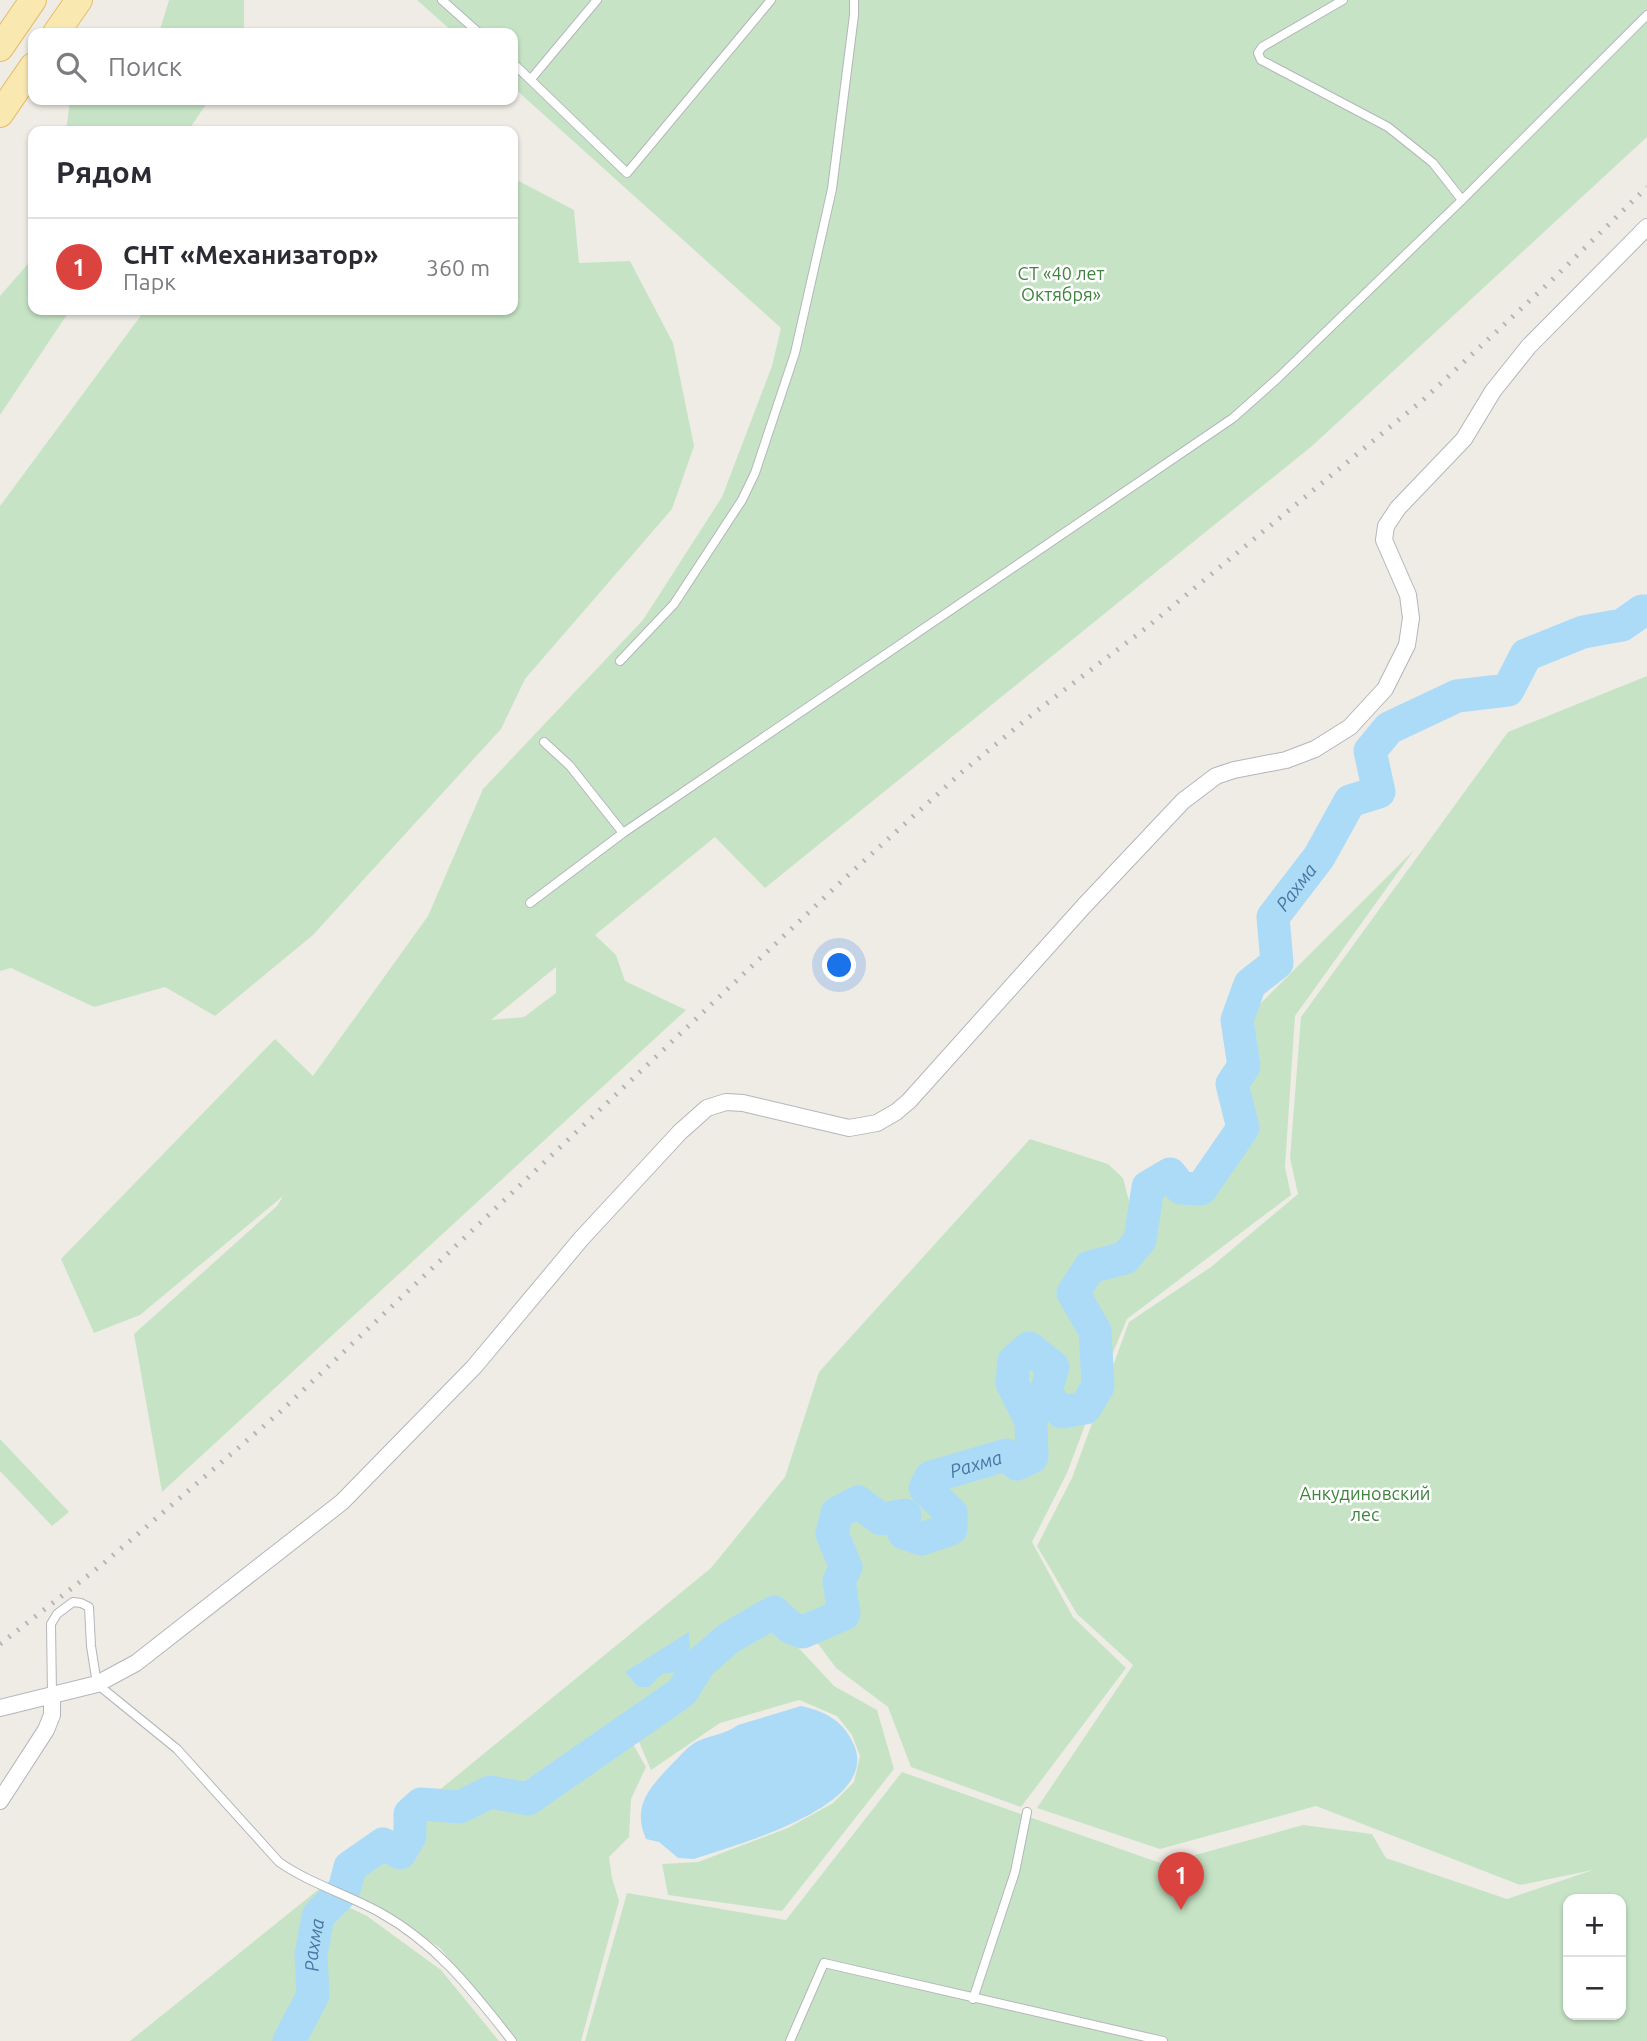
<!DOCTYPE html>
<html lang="ru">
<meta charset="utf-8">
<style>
body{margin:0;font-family:Ubuntu,sans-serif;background:#f7f7f7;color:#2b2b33}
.controls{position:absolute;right:21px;bottom:21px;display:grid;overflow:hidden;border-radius:14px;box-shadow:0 2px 5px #0004}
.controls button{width:63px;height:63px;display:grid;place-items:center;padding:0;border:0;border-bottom:2px solid #e1e1e2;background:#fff;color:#2b2b33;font:35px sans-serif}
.you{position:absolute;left:840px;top:966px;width:24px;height:24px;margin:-18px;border:5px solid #fff;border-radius:50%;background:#1a73e8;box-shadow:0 0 0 10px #1a73e833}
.badge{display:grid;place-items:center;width:46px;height:46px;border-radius:50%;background:#db433f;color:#fff;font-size:23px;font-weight:700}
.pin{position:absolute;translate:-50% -58px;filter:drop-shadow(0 2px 4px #0008)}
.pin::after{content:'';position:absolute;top:37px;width:24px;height:21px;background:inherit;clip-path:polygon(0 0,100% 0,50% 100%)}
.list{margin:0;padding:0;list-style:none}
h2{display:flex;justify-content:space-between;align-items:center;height:91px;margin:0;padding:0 28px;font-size:30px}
h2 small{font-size:23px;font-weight:400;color:#7c7c81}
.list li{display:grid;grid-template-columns:46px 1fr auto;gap:21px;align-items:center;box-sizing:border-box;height:98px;padding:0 28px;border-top:2px solid #e1e1e2}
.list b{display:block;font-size:26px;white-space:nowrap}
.list p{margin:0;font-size:23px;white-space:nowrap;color:#7c7c81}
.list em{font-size:23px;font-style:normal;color:#7c7c81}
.icon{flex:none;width:38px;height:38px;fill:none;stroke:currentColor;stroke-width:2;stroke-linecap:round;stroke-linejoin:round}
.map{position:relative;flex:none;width:1647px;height:2041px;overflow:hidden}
.search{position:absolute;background:#fff;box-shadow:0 2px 5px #0004;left:28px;top:28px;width:490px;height:77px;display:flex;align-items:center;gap:18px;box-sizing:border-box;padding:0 24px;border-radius:14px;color:#7c7c81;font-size:26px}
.panel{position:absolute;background:#fff;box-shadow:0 2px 5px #0004;left:28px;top:126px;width:490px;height:189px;border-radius:14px}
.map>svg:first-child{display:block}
</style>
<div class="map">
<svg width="1647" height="2041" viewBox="0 0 1647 2041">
<rect width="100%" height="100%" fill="#efece6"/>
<path fill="#c6e4c5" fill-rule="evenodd" d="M169,0H244V33H159Z
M417,0H1647V137L1312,446L765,888L715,837L595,935L616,955L625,981L686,1010L162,1492L134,1334L277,1206L283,1196L140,1315L94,1333L61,1259L275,1039L313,1076L428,916L483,789L643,620L722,497L772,366L781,328L513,87V33H454ZM556,967V993L524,1017L491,1020Z
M70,100H209L188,131H66Z
M513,178L574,210L579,263L630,261L673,343L694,446L672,509L525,679L501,729L313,935L215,1016L165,987L94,1007L11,968L0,971V506L145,310H513Z
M33,258V310H70L0,415V296Z
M1647,676V2041H585L627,1893L786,1920L902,1772L1163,1864L1303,1825L1372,1834L1386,1858L1507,1899L1593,1870L1520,1885L1316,1806L1160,1849L1037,1808L1133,1665L1077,1614L1037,1546L1072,1478L1129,1322L1211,1267L1298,1194L1290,1158L1301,1017L1508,732ZM1568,1899H1621V2015H1568Z
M1414,850L1295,1016L1285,1167L1291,1195L1127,1319L1104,1374L1100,1319L1084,1291L1095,1273L1132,1262L1149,1239L1154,1194L1168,1183L1179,1195L1205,1197L1250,1128L1240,1085L1251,1065L1243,1021Z
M1030,1139L1108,1164L1123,1178L1136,1228L1120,1251L1082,1261L1062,1294L1089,1338L1085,1389L1067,1399L1056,1388L1062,1363L1028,1339L1007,1359L1002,1382L1023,1426L1019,1450L1009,1446L927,1471L919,1491L941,1522L913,1525L908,1507L883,1509L859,1496L838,1505L825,1522L839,1568L832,1582L835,1611L800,1622L774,1604L699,1656L674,1687L525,1790L493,1785L459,1801L432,1796L711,1568L785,1477L819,1372Z
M1028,1369L1040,1371L1038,1403L1063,1423L1087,1420L1067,1473L1032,1542L1073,1617L1126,1668L1021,1807L911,1767L888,1707L836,1668L813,1637L850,1615L848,1583L852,1563L842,1525L859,1514L878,1525L893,1522L898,1541L918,1546L957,1535L960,1518L939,1484L1004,1464L1015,1471L1036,1465L1041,1431L1024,1386Z
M0,1439L69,1512L52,1526L0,1471Z
M772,1626L796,1645L834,1686L877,1710L894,1769L782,1911L668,1895L662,1864L698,1862L788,1828L833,1803L854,1782L860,1756L852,1735L837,1716L799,1700L720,1723L651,1770L639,1742L703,1680L731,1648Z
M629,1737L646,1767L631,1799L629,1837L609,1857L612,1878L619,1901L581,2041H517L440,1948L386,1911L350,1892L356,1870L384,1853L401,1857L415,1840L417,1818L429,1811L463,1812L492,1797L530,1803Z
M319,1889L331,1893L315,1912L304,1955L306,1993L282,2041H130Z
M340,1903L367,1916L441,1970L499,2041H295L318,1996V1952L324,1921Z"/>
<path fill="#acdbf8" d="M689,1632L690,1660L682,1671L662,1674L649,1687H638L625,1672Z
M801,1706C825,1711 844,1721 854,1745C881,1807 734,1845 694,1859L678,1858L659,1842L646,1839C631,1805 651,1786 673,1763C680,1756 689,1745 698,1741C711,1735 726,1734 738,1725Z"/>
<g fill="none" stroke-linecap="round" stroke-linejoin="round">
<path stroke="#acdbf8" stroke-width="33" id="s1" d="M289,2041L313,1995L311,1955L318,1916L344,1890L350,1867L383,1844L400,1853L410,1836V1814L421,1804L460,1807L490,1792L528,1799L682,1692L700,1663L729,1638L774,1612L790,1627L803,1632L844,1614L839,1581L846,1567L832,1534L837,1513L858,1502L881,1519L905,1515L904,1533L921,1539L951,1529V1513L925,1488L931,1477L1006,1455L1017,1464L1032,1457L1031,1421L1012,1383L1014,1361L1029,1348L1053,1367L1045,1395L1062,1412L1085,1408L1098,1386L1095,1331L1073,1293L1090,1267L1125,1258L1140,1240L1148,1187L1170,1174L1181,1188L1201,1189L1243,1128L1232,1084L1244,1066L1237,1020L1250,984L1277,963L1273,917L1319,857L1350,801L1379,792L1370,751L1389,728L1457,696L1508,690L1526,655L1583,632L1622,625L1642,611H1647"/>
<defs>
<path id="service" d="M442,0L479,33
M1343,0L1262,47L1258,53L1261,60L1388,127L1433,163L1462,200
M513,63L627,173L771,0
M531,79L597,0
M620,661L674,604L742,500L755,473L795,353L832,189L854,15V0
M544,742L570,766L623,833
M530,903L623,833L1233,418L1278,378L1462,200L1647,15
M52,1695L51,1624L57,1614L73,1602L81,1603L89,1607L91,1646L97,1684L177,1749L279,1862C309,1883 346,1894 379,1912C437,1944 472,1990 512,2041
M973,1999L1015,1872L1027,1812
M790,2041L824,1963L1163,2041"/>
<path id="minor" d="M0,1708L97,1684L136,1663L342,1502L474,1367L581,1239L680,1132L707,1108L726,1102L743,1103L849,1128L877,1123L896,1112L909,1101L1083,907L1183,801L1216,776L1234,770L1286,760L1315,749L1350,727L1385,689L1407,645L1411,618L1408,595L1384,540L1386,526L1398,508L1464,439L1493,391L1529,346L1647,227
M0,1801L46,1730L52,1715V1695"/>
<path id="primary" d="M56,33L79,0
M0,48L33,0
M0,114L33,66"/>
</defs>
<use href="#service" stroke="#b3b6ba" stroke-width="10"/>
<use href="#minor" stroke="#b3b6ba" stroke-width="18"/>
<use href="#primary" stroke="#e6bc67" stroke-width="28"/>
<use href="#service" stroke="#fff" stroke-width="8"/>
<use href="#minor" stroke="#fff" stroke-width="16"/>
<use href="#primary" stroke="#f9e9b1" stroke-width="26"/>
<path stroke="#b4b5b5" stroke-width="5" stroke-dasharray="2 9" stroke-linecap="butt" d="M0,1644L104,1563L279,1413L844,879L962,772L1034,713L1146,628L1424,399L1552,280L1647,187"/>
</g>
<g text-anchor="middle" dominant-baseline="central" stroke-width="5" stroke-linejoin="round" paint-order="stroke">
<g font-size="18" fill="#3e843d" stroke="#fff">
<text x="1061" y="273">СТ «40 лет<tspan x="1061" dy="21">Октября»</tspan></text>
<text x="1365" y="1493">Анкудиновский<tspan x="1365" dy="21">лес</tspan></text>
</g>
<g font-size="19" font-style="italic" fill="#4778a1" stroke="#fff">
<text stroke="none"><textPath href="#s1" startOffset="2140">Рахма</textPath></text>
<text stroke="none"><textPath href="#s1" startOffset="1174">Рахма</textPath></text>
<text stroke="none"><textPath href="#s1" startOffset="102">Рахма</textPath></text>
</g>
</g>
</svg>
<div class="controls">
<button>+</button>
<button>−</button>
</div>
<div class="you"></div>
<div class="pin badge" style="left:1181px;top:1910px">1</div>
<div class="search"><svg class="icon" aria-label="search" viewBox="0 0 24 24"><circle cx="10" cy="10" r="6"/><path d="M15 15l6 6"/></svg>Поиск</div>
<section class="panel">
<h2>Рядом<small></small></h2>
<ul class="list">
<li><span class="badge">1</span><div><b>СНТ «Механизатор»</b><p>Парк</p></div><em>360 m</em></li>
</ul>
</section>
</div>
